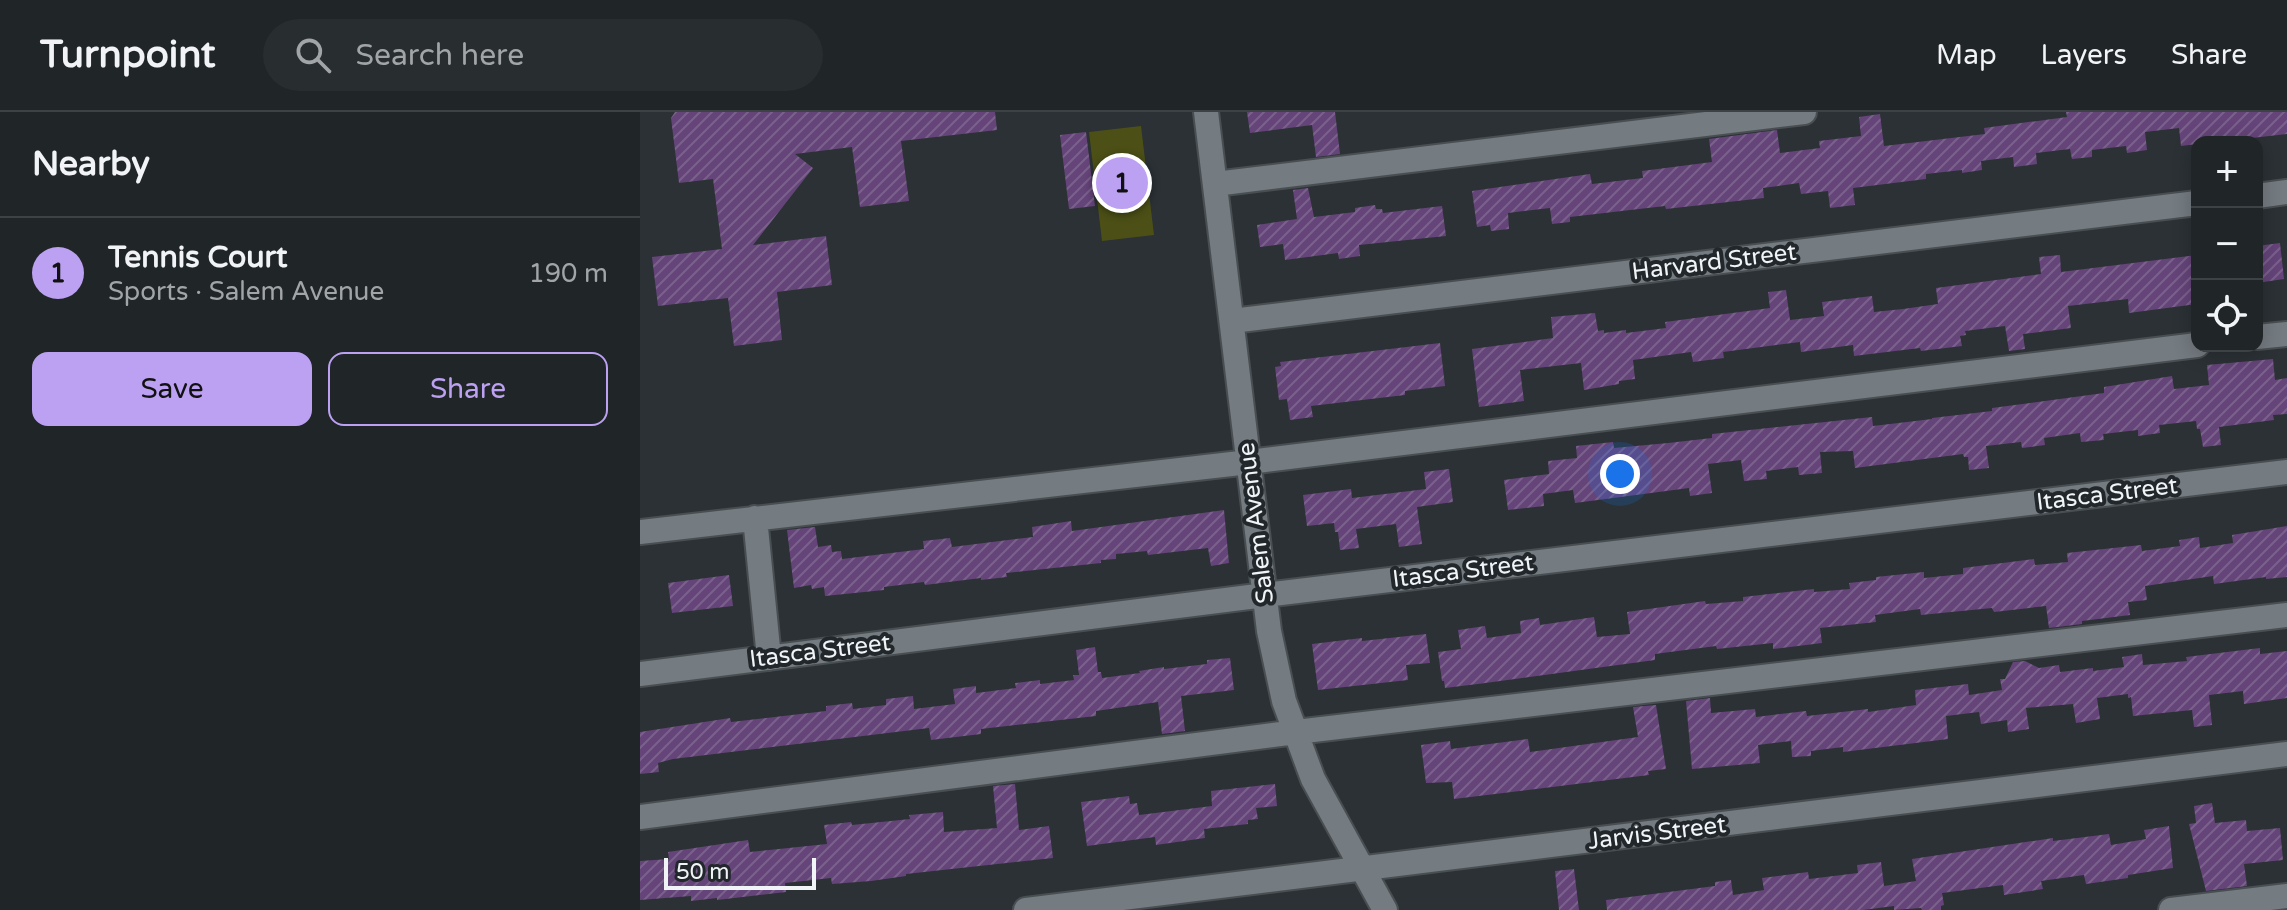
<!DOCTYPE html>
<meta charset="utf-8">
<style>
body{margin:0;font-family:"Varela Round",sans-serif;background:#282d30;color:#f1f3f6}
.controls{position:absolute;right:24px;top:24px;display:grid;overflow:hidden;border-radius:16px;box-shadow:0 4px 20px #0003}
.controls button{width:72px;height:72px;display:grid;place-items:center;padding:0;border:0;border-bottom:2px solid #3d4245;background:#202528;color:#f1f3f6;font:40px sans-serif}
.scale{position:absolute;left:24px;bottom:20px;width:152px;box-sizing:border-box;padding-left:8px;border:4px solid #f0f4f7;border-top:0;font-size:22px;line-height:28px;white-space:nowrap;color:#f0f4f7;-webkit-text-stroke:6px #21272b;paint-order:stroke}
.you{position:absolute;left:980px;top:362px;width:28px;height:28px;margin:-20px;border:6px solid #fff;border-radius:50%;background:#1a73e8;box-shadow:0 0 0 12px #1a73e833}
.badge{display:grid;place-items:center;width:52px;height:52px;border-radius:50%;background:#bca0f2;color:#111;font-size:26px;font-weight:700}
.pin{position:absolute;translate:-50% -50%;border:4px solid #fff;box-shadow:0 2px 8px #0006}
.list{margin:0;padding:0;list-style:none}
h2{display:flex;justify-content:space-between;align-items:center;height:104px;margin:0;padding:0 32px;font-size:34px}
h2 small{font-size:26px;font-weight:400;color:#a2a5a8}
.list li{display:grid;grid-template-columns:52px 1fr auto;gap:24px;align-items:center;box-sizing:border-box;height:112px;padding:0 32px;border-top:2px solid #3d4245}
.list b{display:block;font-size:30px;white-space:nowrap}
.list p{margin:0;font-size:26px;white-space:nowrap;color:#a2a5a8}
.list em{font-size:26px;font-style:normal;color:#a2a5a8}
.actions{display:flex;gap:16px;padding:24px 32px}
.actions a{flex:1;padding:18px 0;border:2px solid #bca0f2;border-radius:16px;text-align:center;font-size:28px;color:#bca0f2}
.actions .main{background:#bca0f2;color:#111}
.icon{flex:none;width:44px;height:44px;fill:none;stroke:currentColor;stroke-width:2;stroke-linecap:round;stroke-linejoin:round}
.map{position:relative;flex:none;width:1647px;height:798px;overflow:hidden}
header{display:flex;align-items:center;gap:48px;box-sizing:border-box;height:112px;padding:0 40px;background:#202528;border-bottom:2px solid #3d4245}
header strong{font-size:38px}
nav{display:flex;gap:44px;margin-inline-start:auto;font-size:28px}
.search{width:560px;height:72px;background:#282d30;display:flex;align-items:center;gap:20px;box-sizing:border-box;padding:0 28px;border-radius:44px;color:#a2a5a8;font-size:30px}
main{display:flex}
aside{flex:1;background:#202528}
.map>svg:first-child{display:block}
</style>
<header>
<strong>Turnpoint</strong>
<div class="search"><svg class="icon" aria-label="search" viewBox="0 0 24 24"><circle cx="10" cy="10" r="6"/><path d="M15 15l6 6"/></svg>Search here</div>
<nav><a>Map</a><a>Layers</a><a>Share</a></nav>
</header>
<main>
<aside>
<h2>Nearby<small></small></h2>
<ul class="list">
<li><span class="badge">1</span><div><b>Tennis Court</b><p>Sports · Salem Avenue</p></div><em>190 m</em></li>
</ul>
<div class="actions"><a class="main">Save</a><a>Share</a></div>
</aside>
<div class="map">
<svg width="1647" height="798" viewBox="0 0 1647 798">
<defs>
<pattern id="building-hatch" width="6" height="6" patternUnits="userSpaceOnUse" patternTransform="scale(2)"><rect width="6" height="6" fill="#654479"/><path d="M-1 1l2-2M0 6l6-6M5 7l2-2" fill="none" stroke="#7b608d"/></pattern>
</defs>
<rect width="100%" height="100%" fill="#2b3135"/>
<path fill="#4c5016" d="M501,14L514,123L462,129L449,20Z"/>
<path fill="url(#building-hatch)" d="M35,0H355L357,18L261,29L269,89L220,95L212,35L155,42L173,56L113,133L186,124L192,173L137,180L142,228L94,234L88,186L18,194L12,145L82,137L73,67L39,71L31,6Z
M607,0H695L700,42L676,45L672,13L610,21Z
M1426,0H1647V22L1594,28V24L1562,28V30H1557V32L1541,34L1539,16L1505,20L1507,38L1487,41L1486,34L1452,38V45L1432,47L1430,37L1396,41L1397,52L1374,55L1373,45L1341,49L1342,58L1322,61V58L1286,62V67L1213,76L1215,93L1190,96L1188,79L1161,82L1159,71L1123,76L1124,86L1026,97L1025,94L930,105V110L912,112L910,96L868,101L869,117L851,119L850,113L837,115L832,79L950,62L952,72L1003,66L1002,59L1072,50L1069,27L1137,18L1140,41L1180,36L1179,29L1221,24L1219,5L1240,2L1244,34L1345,22L1344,16L1427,5Z
M446,20L455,94L429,97L420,23Z
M668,76L674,105L715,100V96L735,93L736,97H742L743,101L802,94L806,124L719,133L720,144L699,147L698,141L645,148L643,132L620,135L617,113L657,107L653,78Z
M1640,131L1644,167L1617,171V134Z
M1420,143L1421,160L1557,143V192L1489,201L1488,187L1428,194L1431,216L1383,222L1385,237L1369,239L1365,214L1325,219L1326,223L1320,224L1322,234L1281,239L1280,236L1214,244L1213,233L1161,240L1160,230L1083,240L1084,246L1053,250L1051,240L993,248L995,267L979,269V272L944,278L941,251L880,258L884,289L839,295L832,237L913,226L911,205L955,201L958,219L964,218V221L986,218V221L1026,216L1025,210L1130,196L1128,180L1146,178L1150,208L1184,204L1182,190L1232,184L1234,200L1263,197L1298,192L1296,176L1401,162L1399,145Z
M800,231L805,274L765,279V283L671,294L673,305L650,308L647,287L639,288L635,255L641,254L640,250Z
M1633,247L1635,268L1647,266V302L1633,303L1634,308L1579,315L1581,333L1563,335L1560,317H1557L1556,309L1519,313L1520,321L1498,324V318L1463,322L1464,328L1441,330L1440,321L1404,326L1405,333L1382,336L1381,330L1346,334L1349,356L1329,358L1328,345H1324L1323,342L1215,356L1213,339L1180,340L1182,361L1159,363L1158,355L1126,359L1127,367L1104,369L1101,348L1068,352L1072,381L1050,384L1049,376L935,391L933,378L903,382L904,394L868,398L864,368L909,362L908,349L937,346L936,334L973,330L974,336L1028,331L1072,326V322L1232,305L1233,314L1292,307V306L1352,299V296L1464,281V275L1532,264L1534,277L1569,273L1567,253Z
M809,357L813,390L777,395L782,432L759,435L756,412L716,417L719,436L700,438L698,420H695L694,411L667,414L663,383L711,377L712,386L786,377L784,360Z
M584,398L589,451L571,454L568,436L508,443L507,439L476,442V447L461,448V451L366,461L367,465L341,468V466L285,473L284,470L244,475V478L185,484L184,475L172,477L171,473L154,476L147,418L175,415L178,435L191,433L192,440L201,439L202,447L284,437L283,429L310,426L312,435L393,425L392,415L431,409L432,419Z
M1647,414V465L1626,467V465L1574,472L1573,464L1505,474L1507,488L1488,490L1490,503L1442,509V512L1409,516L1406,494L1354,500L1352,496L1281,503L1280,497L1235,503L1236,510L1180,516L1182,531L1133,537V531L1077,537L1076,534L1015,542V548L838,572L805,576L804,569H802L798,540L821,537L818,518L845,514L847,526L881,521L880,509L899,506L900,513L954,505L957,525L990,522L987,500L1065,489L1066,492L1103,489V485L1174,477V480L1210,477L1209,471L1236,468V465L1284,460V466L1323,462V456L1394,447L1395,453L1428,450L1427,441L1501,433L1502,439L1540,434L1539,428L1559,425L1560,436L1593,431L1592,423Z
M89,463L93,494L32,501L28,471Z
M786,522L790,551L766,553L768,568L678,578L672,532L722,526V529Z
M455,535L458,560H461L462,566L500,561L499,559L524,555V557L567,552V548L590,546L594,578L541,584L545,619L522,622L518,590L456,599V604L341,617V622L291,628L289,616L33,647L18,651L19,660L0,662V620L90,606L91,610L186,599V594L212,591L213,597L246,593V587L273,584L274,597L315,592L313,577L336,574V581L376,576L375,571L400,568V572L434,568L433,563H439L436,538Z
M1620,536V542L1647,539V586L1604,592L1603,579L1569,583L1572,613L1554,615L1552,598L1493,604L1491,585L1488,586V582L1457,586L1460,607L1436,611L1433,592L1386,596L1389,617L1368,620L1367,608L1341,612L1339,600L1306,604L1308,627L1203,640V635L1171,639V644L1152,645L1151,629L1118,633L1120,651L1052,657L1046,589L1070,586L1071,601L1115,597L1116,605L1166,599L1167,604L1228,597V600L1276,593L1275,578L1328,572L1329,583L1362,578L1360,567H1365L1373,550L1385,549L1399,556L1419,553L1420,560L1453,556V559L1484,555L1482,545L1502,542L1503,553L1547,549L1546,545Z
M1016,593L1026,657L1008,659L1009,663L814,687L812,670L786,671L781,633L810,629L811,637L888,627L890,640L998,625L993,595Z
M375,672L379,718L409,714L413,746L266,762V764L231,769L192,772L191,766L145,771L146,780L77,788V786L51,789V784L0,788V749L29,747L28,740L108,728L110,740L187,732L184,713L211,710L212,713L270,707L269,703L303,700L304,720L357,716L353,674Z
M635,672L637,694L616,696L618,707L608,708V712L564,717L565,726L516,733L515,725L447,734L441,690L489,684L490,692L497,691L499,703L572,694L571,679Z
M1572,691L1575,711L1606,708L1607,719L1640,716L1643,748L1604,752L1607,774L1566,779L1549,712L1556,711L1554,694Z
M1529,714L1533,756L1488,763V766L1446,772L1444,763L1401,769L1403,777L1364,783L1363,773L1302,781L1304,793L1301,794V798H1282L1281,796L1254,798V794L1223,798H967L966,788L1075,774V770L1091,768L1093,783L1124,778L1122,766L1168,760L1169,767L1218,761L1217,753L1241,750L1244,774L1276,769L1272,747L1413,726V729L1469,722L1471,733L1506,727L1504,718Z
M934,757L939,798H919L915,759Z"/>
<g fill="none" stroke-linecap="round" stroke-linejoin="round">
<defs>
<path id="minor" d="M566,0L629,519L644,589L673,667L745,798
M575,72L1164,0
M1617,84L1647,80
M592,209L1557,91
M1617,225L1647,222
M115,406L129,546
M0,420L609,350L1557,233
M0,562L625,483L1647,360
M0,705L656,620L1647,503
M386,798L1647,642
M1531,798L1647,784"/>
</defs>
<use href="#minor" stroke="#484e51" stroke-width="28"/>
<use href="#minor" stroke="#747b81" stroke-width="24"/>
</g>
<g text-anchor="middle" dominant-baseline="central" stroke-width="8" stroke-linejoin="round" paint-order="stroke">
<g font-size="24" fill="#f0f4f7" stroke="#21272b">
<text transform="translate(1074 150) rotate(-7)">Harvard Street</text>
<text transform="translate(1467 382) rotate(-7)">Itasca Street</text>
<text transform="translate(616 411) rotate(-97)">Salem Avenue</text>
<text transform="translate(823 459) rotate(-7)">Itasca Street</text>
<text transform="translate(180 539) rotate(-7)">Itasca Street</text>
<text transform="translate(1017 721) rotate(-7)">Jarvis Street</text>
</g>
</g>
</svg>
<div class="controls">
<button>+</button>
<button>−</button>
<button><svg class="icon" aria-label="locate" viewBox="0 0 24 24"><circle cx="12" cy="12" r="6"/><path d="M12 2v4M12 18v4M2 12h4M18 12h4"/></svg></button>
</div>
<div class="scale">50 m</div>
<div class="you"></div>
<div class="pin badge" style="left:482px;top:71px">1</div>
</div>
</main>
